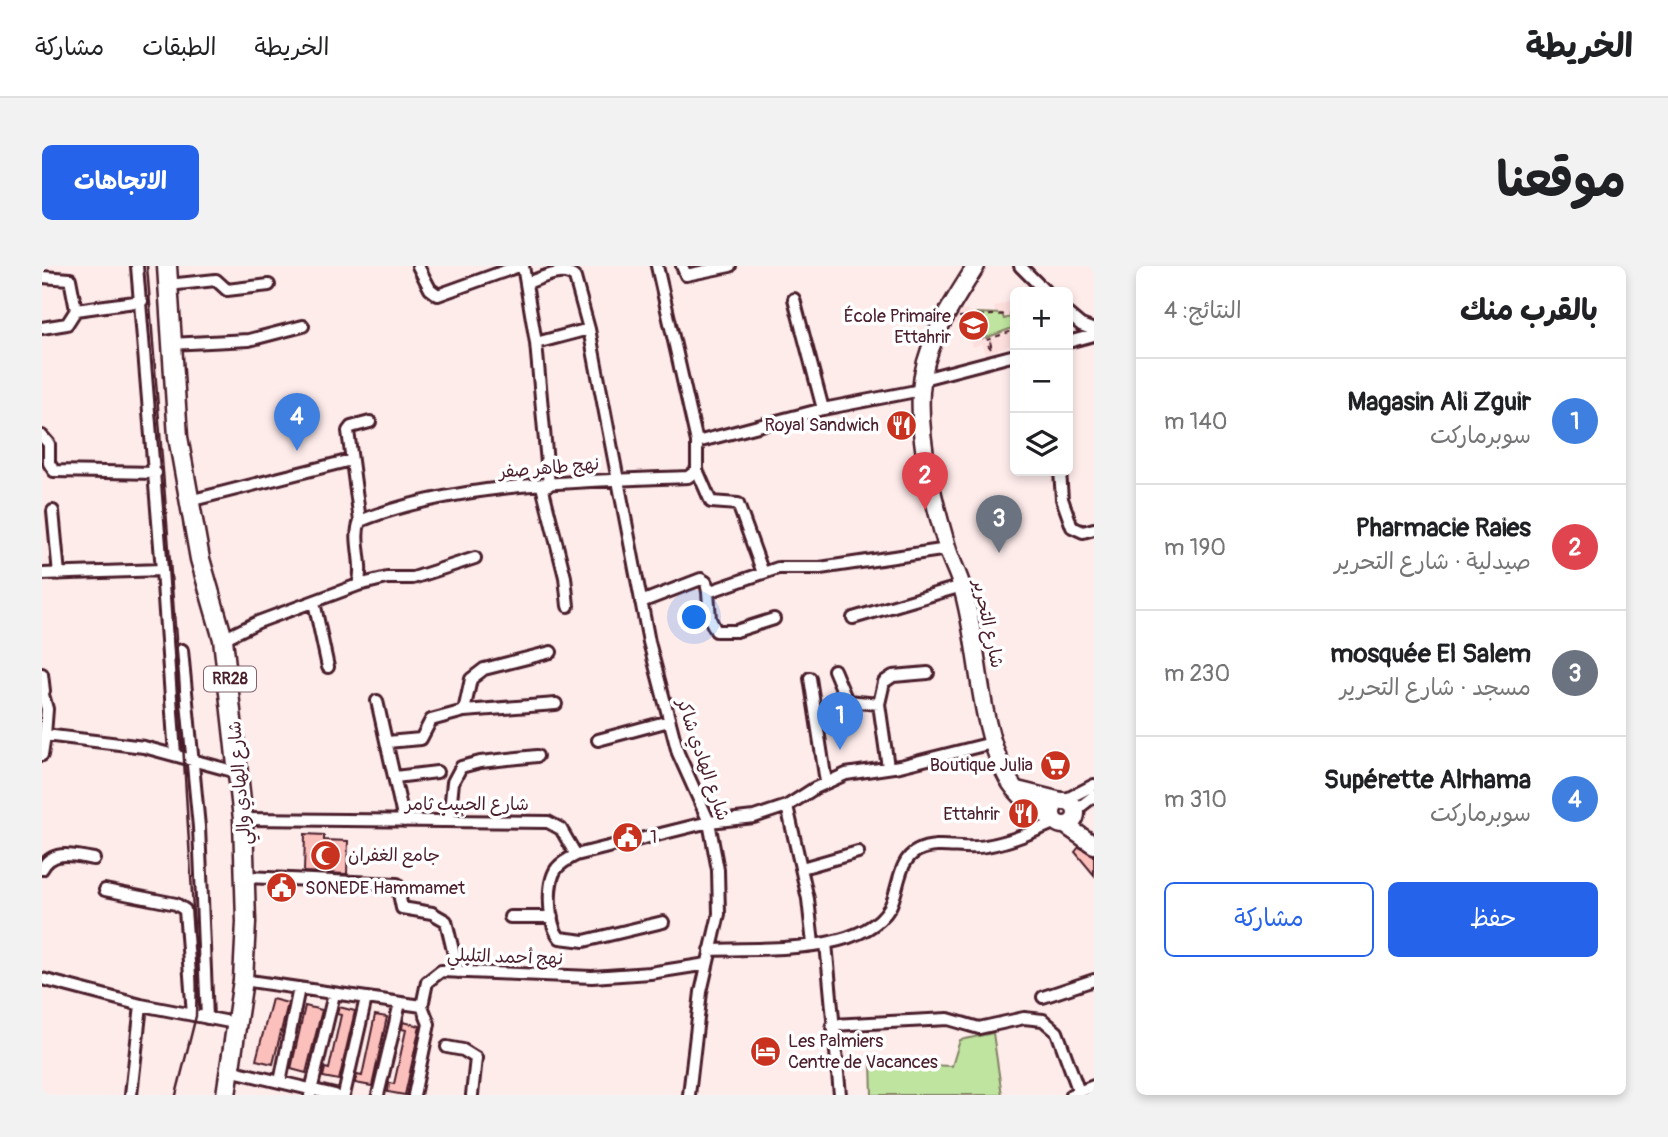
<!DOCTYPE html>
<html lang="ar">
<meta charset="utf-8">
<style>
body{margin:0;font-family:Pangolin,"Playpen Sans Arabic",sans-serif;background:#f2f2f2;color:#202124;direction:rtl}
.controls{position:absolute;right:21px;top:21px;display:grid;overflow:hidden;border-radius:10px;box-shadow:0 4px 10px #0003}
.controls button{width:63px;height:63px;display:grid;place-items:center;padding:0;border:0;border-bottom:2px solid #e0e0e0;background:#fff;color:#202124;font:35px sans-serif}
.you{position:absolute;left:653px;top:352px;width:24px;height:24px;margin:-18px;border:5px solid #fff;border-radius:50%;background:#1a73e8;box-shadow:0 0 0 10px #1a73e833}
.badge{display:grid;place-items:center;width:46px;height:46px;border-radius:50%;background:#2563eb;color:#fff;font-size:23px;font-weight:700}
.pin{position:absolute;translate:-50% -58px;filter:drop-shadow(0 2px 4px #0008)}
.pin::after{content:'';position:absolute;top:37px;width:24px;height:21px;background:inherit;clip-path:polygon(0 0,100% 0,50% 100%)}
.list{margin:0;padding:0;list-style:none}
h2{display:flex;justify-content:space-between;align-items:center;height:91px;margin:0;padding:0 28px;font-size:30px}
h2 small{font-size:23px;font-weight:400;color:#757577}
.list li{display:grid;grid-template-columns:46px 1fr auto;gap:21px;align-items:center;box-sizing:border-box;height:126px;padding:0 28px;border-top:2px solid #e0e0e0}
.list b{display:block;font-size:26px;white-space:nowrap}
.list p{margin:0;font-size:23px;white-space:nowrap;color:#757577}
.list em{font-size:23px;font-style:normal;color:#757577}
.actions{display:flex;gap:14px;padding:21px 28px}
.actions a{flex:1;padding:16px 0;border:2px solid #2563eb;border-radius:10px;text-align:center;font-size:24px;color:#2563eb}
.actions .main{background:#2563eb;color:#fff}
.icon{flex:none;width:38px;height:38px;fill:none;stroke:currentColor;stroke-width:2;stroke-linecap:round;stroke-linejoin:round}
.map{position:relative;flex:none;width:1052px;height:829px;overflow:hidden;direction:ltr;border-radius:10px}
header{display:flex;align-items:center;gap:42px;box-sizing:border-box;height:98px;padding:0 35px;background:#fff;border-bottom:2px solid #e0e0e0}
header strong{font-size:33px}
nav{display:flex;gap:38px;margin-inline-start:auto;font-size:24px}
.intro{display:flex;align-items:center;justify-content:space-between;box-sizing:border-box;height:168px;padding:0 42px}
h1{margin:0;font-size:49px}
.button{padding:18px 32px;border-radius:10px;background:#2563eb;color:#fff;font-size:24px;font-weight:700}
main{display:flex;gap:42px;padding:0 42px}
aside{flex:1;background:#fff;border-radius:10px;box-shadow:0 4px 10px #0003}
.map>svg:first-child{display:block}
</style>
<header>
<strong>الخريطة</strong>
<nav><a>الخريطة</a><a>الطبقات</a><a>مشاركة</a></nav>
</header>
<div class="intro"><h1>موقعنا</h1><a class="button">الاتجاهات</a></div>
<main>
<aside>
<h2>بالقرب منك<small>النتائج: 4</small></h2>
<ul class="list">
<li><span class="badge" style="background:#3f7fe0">1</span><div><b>Magasin Ali Zguir</b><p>سوبرماركت</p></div><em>140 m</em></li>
<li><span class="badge" style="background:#e0444e">2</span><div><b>Pharmacie Raies</b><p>صيدلية · شارع التحرير</p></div><em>190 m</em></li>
<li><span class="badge" style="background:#6b7280">3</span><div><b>mosquée El Salem</b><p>مسجد · شارع التحرير</p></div><em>230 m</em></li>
<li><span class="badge" style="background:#3f7fe0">4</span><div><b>Supérette Alrhama</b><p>سوبرماركت</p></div><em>310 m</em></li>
</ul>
<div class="actions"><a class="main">حفظ</a><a>مشاركة</a></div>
</aside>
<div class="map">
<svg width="1052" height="829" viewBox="0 0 1052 829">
<rect width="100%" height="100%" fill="#feeceb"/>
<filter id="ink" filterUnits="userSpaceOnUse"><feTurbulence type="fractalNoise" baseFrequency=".0143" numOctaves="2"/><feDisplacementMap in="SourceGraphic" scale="14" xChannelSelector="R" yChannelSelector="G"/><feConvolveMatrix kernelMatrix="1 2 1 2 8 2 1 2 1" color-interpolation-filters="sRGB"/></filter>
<g filter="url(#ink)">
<path fill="#fddfdd" d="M973,34V78L944,87L940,78L931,81L924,57L911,58L920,44L934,46L944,72L973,61L969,51L962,53L953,49V40Z"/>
<path fill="#bee49f" stroke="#848265" stroke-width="2" d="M935,47L960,48L962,53L969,51L973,61L944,72Z
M951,767L960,829H830L829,797L910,800L918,774Z"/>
<path fill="#fcc0bc" stroke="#4a1f2b" stroke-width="2" d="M263,568L282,569V574L306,575L305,608L262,606Z
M1037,581L1052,589V609L1033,586Z
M230,733L246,737L231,798L214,794Z
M263,740L280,744L264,807L249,803Z
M297,741L313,745L297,814L281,811L283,802L287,803L299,749L295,748Z
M333,749L345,751L330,820L313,817L315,809L320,810Z
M361,756L378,760L363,829L346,826L347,817L352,818L364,764L360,763Z"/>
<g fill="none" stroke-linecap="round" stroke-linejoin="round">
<defs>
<path id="street" d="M95,0L120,304
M376,0L388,23L396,29L477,0
M481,0L494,77L507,219
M640,0L644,9L688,0
M978,0L1004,26
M0,11L28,13L34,44L100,35
M485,17C499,12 522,0 533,12L547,63L607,376L636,487L667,556L676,604L677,648L659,726L647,829
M126,19L174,14L185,24L227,19
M752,33L781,143
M1026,48L1039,59L1052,64
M0,62L25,58L34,44
M1026,76L1052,69
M494,77L547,63
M128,78L207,74L261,60
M881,113L973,89
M0,170L7,178V197L12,205L114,207
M655,176L781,143L879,124
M655,204L669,236L696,238L721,307
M1018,205L1020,233L1030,261L1041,266L1052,263
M500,220L523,311L526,340
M147,235L309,194
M11,245L17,308
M318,255L306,165L309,161L328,156
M0,308L120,304L133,489
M316,319L345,312H371L433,292
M666,326L668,353L674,365H694L732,353
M272,336L286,401
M599,336L659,313L664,316L666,326L736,302H778L906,283
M811,352L920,320
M181,373L216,356L316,319C323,298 310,274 318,255C415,216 542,215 646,211L655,204V176L615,0
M140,384L157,561L165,752
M792,404L805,435L837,438
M0,408L2,425
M768,412L784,516
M0,425L5,443L3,469L102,481L198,507
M335,435L362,555
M422,445L514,438
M556,474L627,455
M345,476L379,473L389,454L422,445L429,413L442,403L509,386
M0,489L3,469
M846,501L837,438L842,416L851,410L886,407
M353,511L395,506
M1021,535L1052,519
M745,540L766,633L771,678
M1034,544L1052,530
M201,553L506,556L519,563L534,589L667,556L712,551L745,540L773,522L804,508L858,500L950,477
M407,554L411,516L419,501L438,496L495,490
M534,589C528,592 520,596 515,602C504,616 506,659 518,672L542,675L621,656
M760,602L816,586
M0,603C11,582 33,590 52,593
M205,611L355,618L360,642L390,647L404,655L416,706
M63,624L134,638L143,644L151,749
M468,651H510
M784,677L798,829
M668,684C718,681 820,690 848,641C857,624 856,594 875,585C896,574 921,585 944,580C968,576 991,566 1014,556
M0,713L99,739L193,757
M201,714L380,740
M1001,731L1052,714
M380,740L385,716L399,705L550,711L608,707L665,698
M790,759L906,753L937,762L982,752L1001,754L1015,766L1037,826
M405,781L421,784L434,792L430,829
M187,804L293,829
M238,816L257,722
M89,829L99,739
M268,829L292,728
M302,829L324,732
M336,829L358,737
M372,829L387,758L380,740
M1029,829L1052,820"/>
<path id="secondary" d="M934,0C910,39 882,77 879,125C876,175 891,233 905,281C909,295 916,307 920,321C938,380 935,457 965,511C975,530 993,542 1011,553
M975,524L1019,535
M1010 547a12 12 0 1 1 24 0a12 12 0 1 1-24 0Z
M1023,559L1052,579"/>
<path id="primary" d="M125,0L136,171L158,293L181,373L201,553L204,656L201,714L184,829"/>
</defs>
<use href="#street" stroke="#4a1f2b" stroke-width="16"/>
<use href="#secondary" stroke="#4a1f2b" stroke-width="21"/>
<use href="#primary" stroke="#4a1f2b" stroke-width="23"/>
<path stroke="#4a1f2b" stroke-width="2" stroke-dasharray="5 5" stroke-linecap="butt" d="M970,48L969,45L973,46
M917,51L970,48L973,58
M936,59L942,75L973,64
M946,79L950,84L948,75"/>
<use href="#street" stroke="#fff" stroke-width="10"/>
<use href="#secondary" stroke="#fff" stroke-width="16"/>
<use href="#primary" stroke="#fff" stroke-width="18"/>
<path stroke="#4a1f2b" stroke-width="2.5" d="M105,0L137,411L155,710L154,750L134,829"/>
</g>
</g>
<defs>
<symbol id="school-disc" viewBox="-11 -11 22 22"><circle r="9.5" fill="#c8321e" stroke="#fff"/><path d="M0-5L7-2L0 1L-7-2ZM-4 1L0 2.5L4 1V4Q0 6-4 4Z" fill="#fff"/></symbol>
<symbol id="restaurant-disc" viewBox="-11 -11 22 22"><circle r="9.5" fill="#c8321e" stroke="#fff"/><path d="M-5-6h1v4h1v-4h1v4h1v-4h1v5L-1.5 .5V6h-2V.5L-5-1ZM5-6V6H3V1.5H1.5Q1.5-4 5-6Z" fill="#fff"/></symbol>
<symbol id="supermarket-disc" viewBox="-11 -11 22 22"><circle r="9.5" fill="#c8321e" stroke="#fff"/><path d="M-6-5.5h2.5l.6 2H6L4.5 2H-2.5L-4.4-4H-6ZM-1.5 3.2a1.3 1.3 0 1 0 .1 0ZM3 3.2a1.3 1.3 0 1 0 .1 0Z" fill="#fff"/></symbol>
<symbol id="civic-disc" viewBox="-11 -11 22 22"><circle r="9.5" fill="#c8321e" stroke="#fff"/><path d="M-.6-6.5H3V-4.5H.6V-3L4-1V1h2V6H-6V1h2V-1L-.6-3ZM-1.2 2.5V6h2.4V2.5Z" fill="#fff"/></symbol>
<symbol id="mosque-disc" viewBox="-11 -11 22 22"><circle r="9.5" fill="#c8321e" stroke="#fff"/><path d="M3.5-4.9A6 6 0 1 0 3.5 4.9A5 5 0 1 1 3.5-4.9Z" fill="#fff"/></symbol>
<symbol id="hotel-disc" viewBox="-11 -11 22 22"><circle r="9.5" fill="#c8321e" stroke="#fff"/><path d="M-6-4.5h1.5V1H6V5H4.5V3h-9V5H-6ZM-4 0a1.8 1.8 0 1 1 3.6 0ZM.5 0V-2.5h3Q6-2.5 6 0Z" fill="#fff"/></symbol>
</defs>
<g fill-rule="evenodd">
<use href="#school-disc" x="914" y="42" width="35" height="35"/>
<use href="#restaurant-disc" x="842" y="142" width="35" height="35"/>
<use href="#supermarket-disc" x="996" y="482" width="35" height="35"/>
<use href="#restaurant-disc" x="964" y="530" width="35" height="35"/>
<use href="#civic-disc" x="568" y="554" width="35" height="35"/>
<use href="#mosque-disc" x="266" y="572" width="35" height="35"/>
<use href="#civic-disc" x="222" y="604" width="35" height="35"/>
<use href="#hotel-disc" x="706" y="768" width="35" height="35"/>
</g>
<g text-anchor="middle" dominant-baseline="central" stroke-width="7" stroke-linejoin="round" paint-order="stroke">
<rect fill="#fff" stroke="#80626b" stroke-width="2" x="162" y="400.5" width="52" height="25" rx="5"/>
<g font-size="16" font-weight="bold" fill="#4a1f2b">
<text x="188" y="413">RR28</text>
</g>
<g font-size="18" fill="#4a1f2b" stroke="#fff" text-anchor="end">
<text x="909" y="50">École Primaire<tspan x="909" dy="21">Ettahrir</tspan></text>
<text x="837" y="159">Royal Sandwich</text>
<text x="991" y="499">Boutique Julia</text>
<text x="958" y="548">Ettahrir</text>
<text x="608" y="571" text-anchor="start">1</text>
<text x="306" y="589" text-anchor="start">جامع الغفران</text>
<text x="263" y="622" text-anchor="start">SONEDE Hammamet</text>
<text x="746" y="775" text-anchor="start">Les Palmiers<tspan x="746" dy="21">Centre de Vacances</tspan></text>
</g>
<g font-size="18" fill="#4a1f2b" stroke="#fff">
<text transform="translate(507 202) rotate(-5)">نهج طاهر صفر</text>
<text transform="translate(946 358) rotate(78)">شارع التحرير</text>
<text transform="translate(661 494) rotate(71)">شارع الهادي شاكر</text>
<text transform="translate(198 517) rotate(-95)">شارع الهادي والي</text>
<text x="425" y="538">شارع الحبيب ثامر</text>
<text transform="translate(463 691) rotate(2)">نهج أحمد التليلي</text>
</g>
</g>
</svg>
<div class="controls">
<button>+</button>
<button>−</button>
<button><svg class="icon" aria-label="layers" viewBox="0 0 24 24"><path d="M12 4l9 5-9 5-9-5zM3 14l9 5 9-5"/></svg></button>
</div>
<div class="you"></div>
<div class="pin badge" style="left:798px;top:484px;background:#3f7fe0">1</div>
<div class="pin badge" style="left:883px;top:244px;background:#e0444e">2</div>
<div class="pin badge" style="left:957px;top:287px;background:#6b7280">3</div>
<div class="pin badge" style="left:255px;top:185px;background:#3f7fe0">4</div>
</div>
</main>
